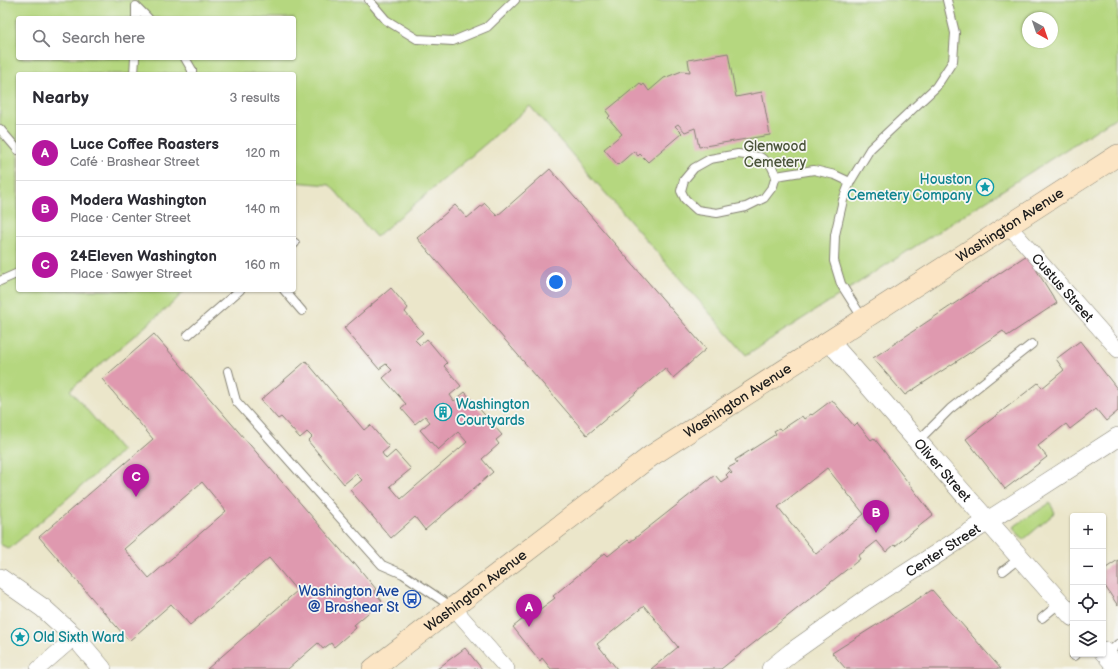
<!DOCTYPE html>
<meta charset="utf-8">
<style>
body{margin:0;font-family:"Balsamiq Sans",sans-serif;background:#f2f2f3;color:#2b2b33}
.controls{position:absolute;right:12px;bottom:12px;display:grid;overflow:hidden;border-radius:4px;box-shadow:0 1px 3px #0004}
.controls button{width:36px;height:36px;display:grid;place-items:center;padding:0;border:0;border-bottom:1px solid #e1e1e2;background:#fff;color:#2b2b33;font:20px sans-serif}
.compass{position:absolute;left:1022px;top:12px;width:36px;height:36px;border-radius:50%;background:#fff;box-shadow:0 1px 3px #0004;rotate:140deg}
.you{position:absolute;left:556px;top:282px;width:14px;height:14px;margin:-10px;border:3px solid #fff;border-radius:50%;background:#1a73e8;box-shadow:0 0 0 6px #1a73e833}
.badge{display:grid;place-items:center;width:26px;height:26px;border-radius:50%;background:#b5179e;color:#fff;font-size:13px;font-weight:700}
.pin{position:absolute;translate:-50% -33px;filter:drop-shadow(0 1px 2px #0008)}
.pin::after{content:'';position:absolute;top:21px;width:14px;height:12px;background:inherit;clip-path:polygon(0 0,100% 0,50% 100%)}
.list{margin:0;padding:0;list-style:none}
h2{display:flex;justify-content:space-between;align-items:center;height:52px;margin:0;padding:0 16px;font-size:17px}
h2 small{font-size:13px;font-weight:400;color:#7c7c81}
.list li{display:grid;grid-template-columns:26px 1fr auto;gap:12px;align-items:center;box-sizing:border-box;height:56px;padding:0 16px;border-top:1px solid #e1e1e2}
.list b{display:block;font-size:15px;white-space:nowrap}
.list p{margin:0;font-size:13px;white-space:nowrap;color:#7c7c81}
.list em{font-size:13px;font-style:normal;color:#7c7c81}
.icon{flex:none;width:22px;height:22px;fill:none;stroke:currentColor;stroke-width:2;stroke-linecap:round;stroke-linejoin:round}
.map{position:relative;flex:none;width:1118px;height:669px;overflow:hidden}
.search{position:absolute;background:#fff;box-shadow:0 1px 3px #0004;left:16px;top:16px;width:280px;height:44px;display:flex;align-items:center;gap:10px;box-sizing:border-box;padding:0 14px;border-radius:4px;color:#7c7c81;font-size:15px}
.panel{position:absolute;background:#fff;box-shadow:0 1px 3px #0004;left:16px;top:72px;width:280px;height:220px;border-radius:4px}
.map>svg:first-child{display:block}
</style>
<div class="map">
<svg width="1118" height="669" viewBox="0 0 1118 669">
<rect width="100%" height="100%" fill="#f6f6f2"/>
<filter id="ink" filterUnits="userSpaceOnUse"><feTurbulence type="fractalNoise" baseFrequency=".025" numOctaves="2"/><feDisplacementMap in="SourceGraphic" scale="8" xChannelSelector="R" yChannelSelector="G"/><feConvolveMatrix kernelMatrix="1 2 1 2 8 2 1 2 1" color-interpolation-filters="sRGB"/></filter>
<filter id="wash" filterUnits="userSpaceOnUse"><feTurbulence type="fractalNoise" baseFrequency=".012" numOctaves="4" result="noise"/><feDisplacementMap in="SourceGraphic" scale="16" xChannelSelector="R" yChannelSelector="G"/><feGaussianBlur stdDeviation="0.9" result="paint"/><feColorMatrix in="noise" values="0 0 0 0 0 0 0 0 0 0 0 0 0 0 0 0 0 1.4 0 .05"/><feComposite in="paint" operator="in"/></filter>
<g filter="url(#wash)">
<rect width="100%" height="100%" fill="#ebe6ca"/>
<path fill="#b5d77f" stroke="#687a4e" fill-rule="evenodd" d="M0,0H1118V116L746,355L530,106L376,237L330,185L294,182V74H18V290H185L174,302L70,390L122,451L9,549L0,544ZM18,18H294V58H18ZM1028,18H1052V42H1028Z
M1050,503L1055,513L1023,540L1013,527Z"/>
<g id="blocks">
<path fill="#df99af" fill-rule="evenodd" d="M728,53L736,97L762,92L770,135L699,147L695,128L685,132L678,124L675,126L682,133L648,162L640,154L638,156L634,151L618,165L604,149L622,134L608,118L610,116L606,111L640,83L642,86L644,84L649,91L664,78L682,71L690,72L688,60Z
M550,169L706,349L673,378L665,368L587,435L417,238L455,205L467,218L485,203L497,216Z
M1027,255L1057,303L1007,336L1003,331L905,395L873,358Z
M391,288L408,308L405,312L423,333L415,340L420,345L427,339L447,363L444,366L461,386L450,395L454,401L465,392L502,435L496,440L499,444L482,459L493,472L425,530L415,517L391,538L350,490L362,480L356,474L344,484L308,441L312,437L307,432L300,438L281,417L278,419L261,400L306,361L364,430L370,425L389,447L382,453L386,459L395,451L411,469L390,486L401,499L467,442L458,432L438,450L420,430L430,422L425,416L415,424L401,408L406,404L383,378L392,370L386,364L379,369L344,328Z
M154,334L353,564L354,562L376,589L374,591L382,601L354,625L356,628L334,647L331,643L323,649L318,643L288,669H207L297,591L269,558L190,625L171,604L129,641L39,537L153,439L102,379ZM202,482L226,511L149,578L124,549Z
M1080,341L1118,390V411L1106,421L1096,409L1070,429L1066,424L1038,446L1047,457L1005,489L966,439L1038,383L1042,388L1064,370L1056,359Z
M832,400L854,426L857,423L871,440L874,438L933,515L895,546L894,545L886,552L877,541L858,556L860,559L721,669H651L678,647L644,606L597,644L617,669H551L542,658L540,661L513,627L533,611L535,613L555,598L553,596L605,553L608,556L628,540L630,542L715,475L721,482L728,477L726,475L729,472L731,474L732,473L728,468L737,463L735,460L776,434L774,431L779,428L781,430L802,416L804,419L811,414L812,415ZM827,468L864,514L816,554L778,507Z
M1118,560V606L1103,583V570Z
M932,590L1001,669H846L832,653Z
M465,648L482,669H437Z"/>
</g>
</g>
<g filter="url(#ink)">
<use href="#blocks" fill-opacity="0" stroke="#848173" stroke-width="1"/>
<g fill="none" stroke-linecap="round" stroke-linejoin="round">
<defs>
<path id="service" d="M369,0L386,20L417,39L453,41L487,27L515,0
M136,18V6L148,18
M185,58L192,70V74
M134,74L135,58
M0,129L18,150
M776,176L773,186L764,198L746,207L717,213L697,210L685,199L681,191L684,180L694,168L710,159L738,154L760,157L771,165L776,176L814,170L835,175L850,182
M294,244L295,243
M0,281L18,273
M284,290L302,311
M863,319L841,284L834,261L835,235L843,200L850,182L870,149L936,87L953,61L955,33L947,0
M188,335L240,290
M228,371L236,401L382,565L403,574L452,607
M918,441L950,409L1032,344
M1003,571L1020,558
M1042,618L1060,603
M1106,655L1118,644
M1074,656L1076,654"/>
<g id="minor">
<path id="s1" d="M1008,225L1118,350"/>
<path d="M453,607L507,669"/>
<path d="M38,669L75,637"/>
</g>
<g id="tertiary">
<path id="s2" d="M829,341C911,433 991,526 1073,617"/>
<path d="M0,578L43,608L75,637L102,669"/>
<path d="M1103,651L1118,668"/>
<path id="s3" d="M771,669L792,652L867,599L1118,437"/>
</g>
<g id="secondary">
<path id="s4" d="M373,669L651,456L1118,155"/>
</g>
</defs>
<use href="#service" stroke="#848173" stroke-width="10"/>
<use href="#minor" stroke="#848173" stroke-width="16"/>
<use href="#tertiary" stroke="#848173" stroke-width="20"/>
<use href="#secondary" stroke="#848173" stroke-width="22"/>
<use href="#service" stroke="#fff" stroke-width="8"/>
<use href="#minor" stroke="#fff" stroke-width="15"/>
<use href="#tertiary" stroke="#fff" stroke-width="19"/>
<use href="#secondary" stroke="#fce5c4" stroke-width="21"/>
</g>
</g>
<defs>
<symbol id="sight-ring" viewBox="-11 -11 22 22"><circle r="9.5" fill="#f6f6f2" stroke="#0f9aa8" stroke-width="1.5"/><path d="M0-6L1.8-2.2L6-1.7L2.9 1.2L3.7 5.4L0 3.3L-3.7 5.4L-2.9 1.2L-6-1.7L-1.8-2.2Z" fill="#0f9aa8"/></symbol>
<symbol id="building-ring" viewBox="-11 -11 22 22"><circle r="9.5" fill="#f6f6f2" stroke="#0f9aa8" stroke-width="1.5"/><path d="M-4-6H4V6H1V3H-1V6H-4ZM-2.5-4.3h1.7v1.8h-1.7ZM.8-4.3h1.7v1.8H.8ZM-2.5-1h1.7V.8h-1.7ZM.8-1h1.7V.8H.8Z" fill="#0f9aa8"/></symbol>
<symbol id="bus-ring" viewBox="-11 -11 22 22"><circle r="9.5" fill="#f6f6f2" stroke="#1a4fb4" stroke-width="1.5"/><path d="M-5-6H5V4H4V6H2V4H-2V6H-4V4H-5ZM-3.5-4V0h7V-4ZM-3.5 1.2v1.5H-2V1.2ZM2 1.2v1.5H3.5V1.2Z" fill="#1a4fb4"/></symbol>
</defs>
<g fill-rule="evenodd">
<use href="#sight-ring" x="975" y="177" width="20" height="20"/>
<use href="#building-ring" x="433" y="402" width="20" height="20"/>
<use href="#bus-ring" x="402" y="589" width="20" height="20"/>
<use href="#sight-ring" x="10" y="627" width="20" height="20"/>
</g>
<g text-anchor="middle" dominant-baseline="central" stroke-width="3.5" stroke-linejoin="round" paint-order="stroke">
<g font-size="14" fill="#4a543a" stroke="#f6f6f2">
<text x="775" y="146">Glenwood<tspan x="775" dy="16">Cemetery</tspan></text>
</g>
<g font-size="14" fill="#0d838f" stroke="#f6f6f2" text-anchor="start">
<text x="972" y="179" text-anchor="end">Houston<tspan x="972" dy="16">Cemetery Company</tspan></text>
<text x="456" y="404">Washington<tspan x="456" dy="16">Courtyards</tspan></text>
<text x="33" y="637">Old Sixth Ward</text>
</g>
<g font-size="14" fill="#1c1c1c" stroke="#f6f6f2">
<text stroke="none"><textPath href="#s4" startOffset="777">Washington Avenue</textPath></text>
<text stroke="none"><textPath href="#s1" startOffset="83">Custus Street</textPath></text>
<text stroke="none"><textPath href="#s4" startOffset="453">Washington Avenue</textPath></text>
<text stroke="none"><textPath href="#s2" startOffset="172">Oliver Street</textPath></text>
<text stroke="none"><textPath href="#s3" startOffset="209">Center Street</textPath></text>
<text stroke="none"><textPath href="#s4" startOffset="129">Washington Avenue</textPath></text>
</g>
<g font-size="14" fill="#164399" stroke="#f6f6f2" text-anchor="end">
<text x="399" y="591">Washington Ave<tspan x="399" dy="16">@ Brashear St</tspan></text>
</g>
</g>
</svg>
<div class="controls">
<button>+</button>
<button>−</button>
<button><svg class="icon" aria-label="locate" viewBox="0 0 24 24"><circle cx="12" cy="12" r="6"/><path d="M12 2v4M12 18v4M2 12h4M18 12h4"/></svg></button>
<button><svg class="icon" aria-label="layers" viewBox="0 0 24 24"><path d="M12 4l9 5-9 5-9-5zM3 14l9 5 9-5"/></svg></button>
</div>
<svg class="compass" viewBox="-18 -18 36 36"><path d="M0-13l5 13h-10z" fill="#e53935"/><path d="M0 13l5-13h-10z" fill="#7c7c81"/></svg>
<div class="you"></div>
<div class="pin badge" style="left:529px;top:627px">A</div>
<div class="pin badge" style="left:876px;top:533px">B</div>
<div class="pin badge" style="left:136px;top:497px">C</div>
<div class="search"><svg class="icon" aria-label="search" viewBox="0 0 24 24"><circle cx="10" cy="10" r="6"/><path d="M15 15l6 6"/></svg>Search here</div>
<section class="panel">
<h2>Nearby<small>3 results</small></h2>
<ul class="list">
<li><span class="badge">A</span><div><b>Luce Coffee Roasters</b><p>Café · Brashear Street</p></div><em>120 m</em></li>
<li><span class="badge">B</span><div><b>Modera Washington</b><p>Place · Center Street</p></div><em>140 m</em></li>
<li><span class="badge">C</span><div><b>24Eleven Washington</b><p>Place · Sawyer Street</p></div><em>160 m</em></li>
</ul>
</section>
</div>
